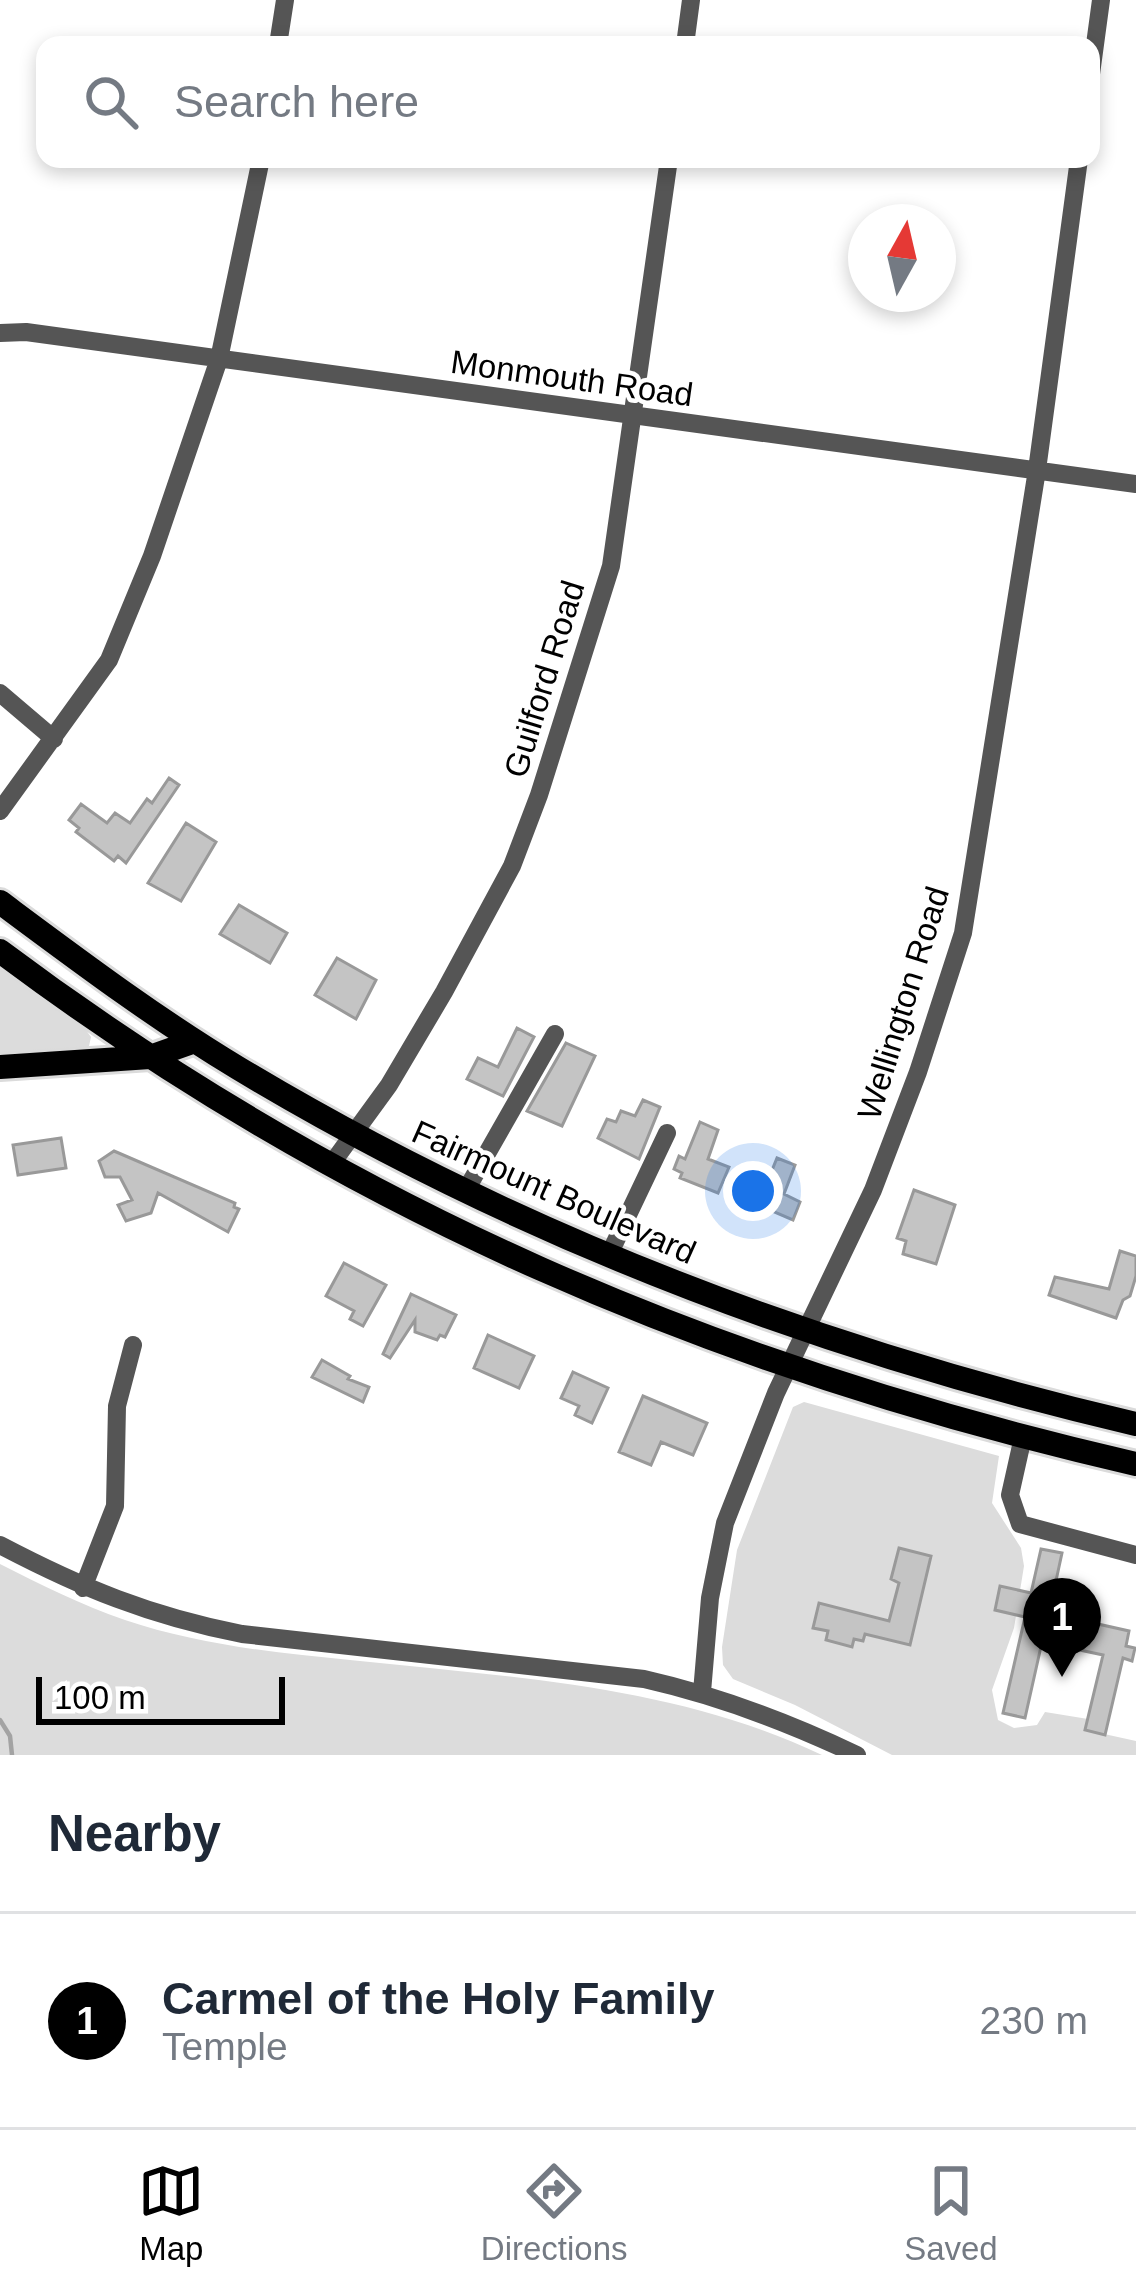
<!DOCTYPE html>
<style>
body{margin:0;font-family:Helvetica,sans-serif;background:#f6f6f7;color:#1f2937}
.compass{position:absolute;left:848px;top:204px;width:108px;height:108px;border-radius:50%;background:#fff;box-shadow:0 6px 18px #0003;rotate:8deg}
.scale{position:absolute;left:36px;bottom:30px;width:249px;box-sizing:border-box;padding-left:12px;border:6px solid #000;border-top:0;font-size:33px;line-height:42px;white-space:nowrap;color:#000;-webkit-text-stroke:9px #fff;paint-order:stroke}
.you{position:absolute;left:753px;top:1191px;width:42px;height:42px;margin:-30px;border:9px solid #fff;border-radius:50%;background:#1a73e8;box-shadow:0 0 0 18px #1a73e833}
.badge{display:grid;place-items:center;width:78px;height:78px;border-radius:50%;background:#000;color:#fff;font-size:39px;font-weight:700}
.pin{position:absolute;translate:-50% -99px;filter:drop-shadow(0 3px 6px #0008)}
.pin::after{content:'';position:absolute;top:63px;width:42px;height:36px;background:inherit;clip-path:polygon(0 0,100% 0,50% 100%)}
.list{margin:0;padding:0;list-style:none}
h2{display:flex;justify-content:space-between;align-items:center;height:156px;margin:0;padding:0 48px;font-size:51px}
h2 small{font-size:39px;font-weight:400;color:#747a83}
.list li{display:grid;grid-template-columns:78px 1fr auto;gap:36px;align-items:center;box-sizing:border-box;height:216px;padding:0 48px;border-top:3px solid #e0e1e3}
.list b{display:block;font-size:45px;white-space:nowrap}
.list p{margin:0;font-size:39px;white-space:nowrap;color:#747a83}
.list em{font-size:39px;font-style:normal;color:#747a83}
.icon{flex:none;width:66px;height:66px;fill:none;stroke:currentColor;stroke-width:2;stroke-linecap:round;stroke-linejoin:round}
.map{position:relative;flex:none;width:1136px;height:1755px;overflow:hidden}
.search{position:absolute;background:#fff;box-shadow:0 6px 18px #0003;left:36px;right:36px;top:36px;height:132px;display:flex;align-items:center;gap:30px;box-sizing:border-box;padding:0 42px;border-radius:24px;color:#747a83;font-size:45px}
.sheet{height:372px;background:#fff}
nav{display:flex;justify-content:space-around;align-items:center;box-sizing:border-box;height:168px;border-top:3px solid #e0e1e3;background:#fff;font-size:33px;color:#747a83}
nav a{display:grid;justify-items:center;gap:6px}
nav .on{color:#000}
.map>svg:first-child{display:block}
</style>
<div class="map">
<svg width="1136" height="1755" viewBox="0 0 1136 1755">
<rect width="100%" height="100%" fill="#fff"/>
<path fill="#dcdcdc" d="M0,963L86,1030L91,1037L89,1046L84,1050L0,1057Z
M804,1402L999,1456L992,1503L1021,1548L1024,1566L1014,1628L992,1690L998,1720L1014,1728L1037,1725L1045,1712L1088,1719L1086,1730L1136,1741V1755H892L795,1705L733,1679L723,1665L722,1647L737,1550L793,1407Z
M0,1564C41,1585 82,1605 125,1620C196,1644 275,1653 350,1660C509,1677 675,1685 822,1755H0Z"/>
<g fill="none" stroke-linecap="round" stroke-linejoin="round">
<path stroke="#a3a3a3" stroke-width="4.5" d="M0,1720L10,1736L12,1755"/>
</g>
<path fill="#c4c4c4" stroke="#999" stroke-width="3" d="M169,778L179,785L126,863L118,856L114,861L76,832L79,828L69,820L81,804L107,823L115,813L130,823L147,799L152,803Z
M186,823L216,842L181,901L148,883Z
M239,905L287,933L270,963L220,934Z
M337,958L376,980L356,1019L315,995Z
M517,1028L534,1037L503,1096L467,1079L478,1058L498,1067Z
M566,1043L595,1056L562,1126L527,1111Z
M643,1100L660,1107L639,1159L598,1138L607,1119L616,1122L621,1111L635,1116Z
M700,1122L718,1130L708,1159L729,1167L718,1193L680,1178L682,1173L674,1169L679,1156L685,1159Z
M61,1138L66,1168L18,1175L13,1145Z
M114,1151L235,1203L234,1207L239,1209L228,1232L158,1193L151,1213L126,1221L118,1205L132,1200L120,1177H105L99,1161Z
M777,1158L795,1165L784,1194L800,1202L793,1220L758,1205Z
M914,1190L955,1205L936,1264L903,1254L906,1241L897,1238Z
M1120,1251L1136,1256V1276L1130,1296L1123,1300L1116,1318L1049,1295L1055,1277L1109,1289Z
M344,1263L386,1285L363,1326L350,1319L354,1311L326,1296Z
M411,1294L456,1315L445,1337L440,1335L437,1340L415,1332V1320L390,1358L383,1354Z
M488,1335L534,1356L519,1388L474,1368Z
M322,1360L350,1376L348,1379L369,1387L363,1402L312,1377Z
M573,1372L608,1388L592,1423L575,1415L579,1406L561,1398Z
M643,1396L707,1423L693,1455L661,1442L651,1465L619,1452Z
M899,1548L931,1556L910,1645L865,1634L863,1641L854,1639L852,1647L826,1640L828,1631L813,1628L819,1603L889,1621L899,1583L891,1579Z
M1041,1549L1062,1553L1049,1613L1129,1631L1126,1646L1135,1648L1132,1661L1123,1658L1105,1735L1085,1730L1103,1655L1042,1642L1025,1718L1003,1713L1025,1617L995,1610L1000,1586L1031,1593Z"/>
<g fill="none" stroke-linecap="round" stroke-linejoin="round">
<defs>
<path id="major" d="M0,902C78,960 155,1018 238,1068C517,1236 819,1350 1136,1424
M0,951C345,1210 717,1368 1136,1464
M0,1067L150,1057L195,1041"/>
</defs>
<use href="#major" stroke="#dbdbdb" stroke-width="30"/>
<path stroke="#555" stroke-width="18" d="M278,45L285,0
M685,45L691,0
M1091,74L1101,0
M0,333L26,332L1136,484
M0,693L54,739
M0,811L109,660L152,556L219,359L261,159
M330,1166L389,1085L444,992L512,866L539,795L611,566L669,159
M465,1192L555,1034
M608,1257L667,1133
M1023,1437L1010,1495L1020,1524L1136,1555
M0,1545C82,1588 150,1616 242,1634L644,1679C719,1696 788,1722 857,1755
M83,1588L115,1506L117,1406L133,1345
M702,1692L710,1598L725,1523L776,1393L873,1190L918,1072L963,933L1037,470L1079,159"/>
<use href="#major" stroke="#000" stroke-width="24"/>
</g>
<g text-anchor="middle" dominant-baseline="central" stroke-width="9" stroke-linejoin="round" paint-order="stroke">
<g font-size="33" fill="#000" stroke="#fff">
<text transform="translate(572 378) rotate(8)">Monmouth Road</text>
<text transform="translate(544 679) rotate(-73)">Guilford Road</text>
<text transform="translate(903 1003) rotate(-73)">Wellington Road</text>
<text transform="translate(554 1192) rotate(24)">Fairmount Boulevard</text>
</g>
</g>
</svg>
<svg class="compass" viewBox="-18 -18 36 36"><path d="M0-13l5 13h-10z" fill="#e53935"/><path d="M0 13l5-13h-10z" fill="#747a83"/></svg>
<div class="scale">100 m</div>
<div class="you"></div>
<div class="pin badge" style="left:1062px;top:1677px">1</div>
<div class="search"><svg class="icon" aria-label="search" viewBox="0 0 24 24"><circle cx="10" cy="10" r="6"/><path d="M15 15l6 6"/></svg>Search here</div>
</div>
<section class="sheet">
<h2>Nearby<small></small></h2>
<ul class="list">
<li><span class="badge">1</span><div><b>Carmel of the Holy Family</b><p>Temple</p></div><em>230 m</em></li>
</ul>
</section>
<nav>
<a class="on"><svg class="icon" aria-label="map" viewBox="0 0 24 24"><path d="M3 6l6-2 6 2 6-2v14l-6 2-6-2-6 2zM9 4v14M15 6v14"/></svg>Map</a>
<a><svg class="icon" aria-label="directions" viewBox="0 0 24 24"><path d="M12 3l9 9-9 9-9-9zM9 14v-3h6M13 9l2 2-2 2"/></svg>Directions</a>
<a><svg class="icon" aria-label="saved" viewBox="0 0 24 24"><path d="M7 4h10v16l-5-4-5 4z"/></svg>Saved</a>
</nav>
